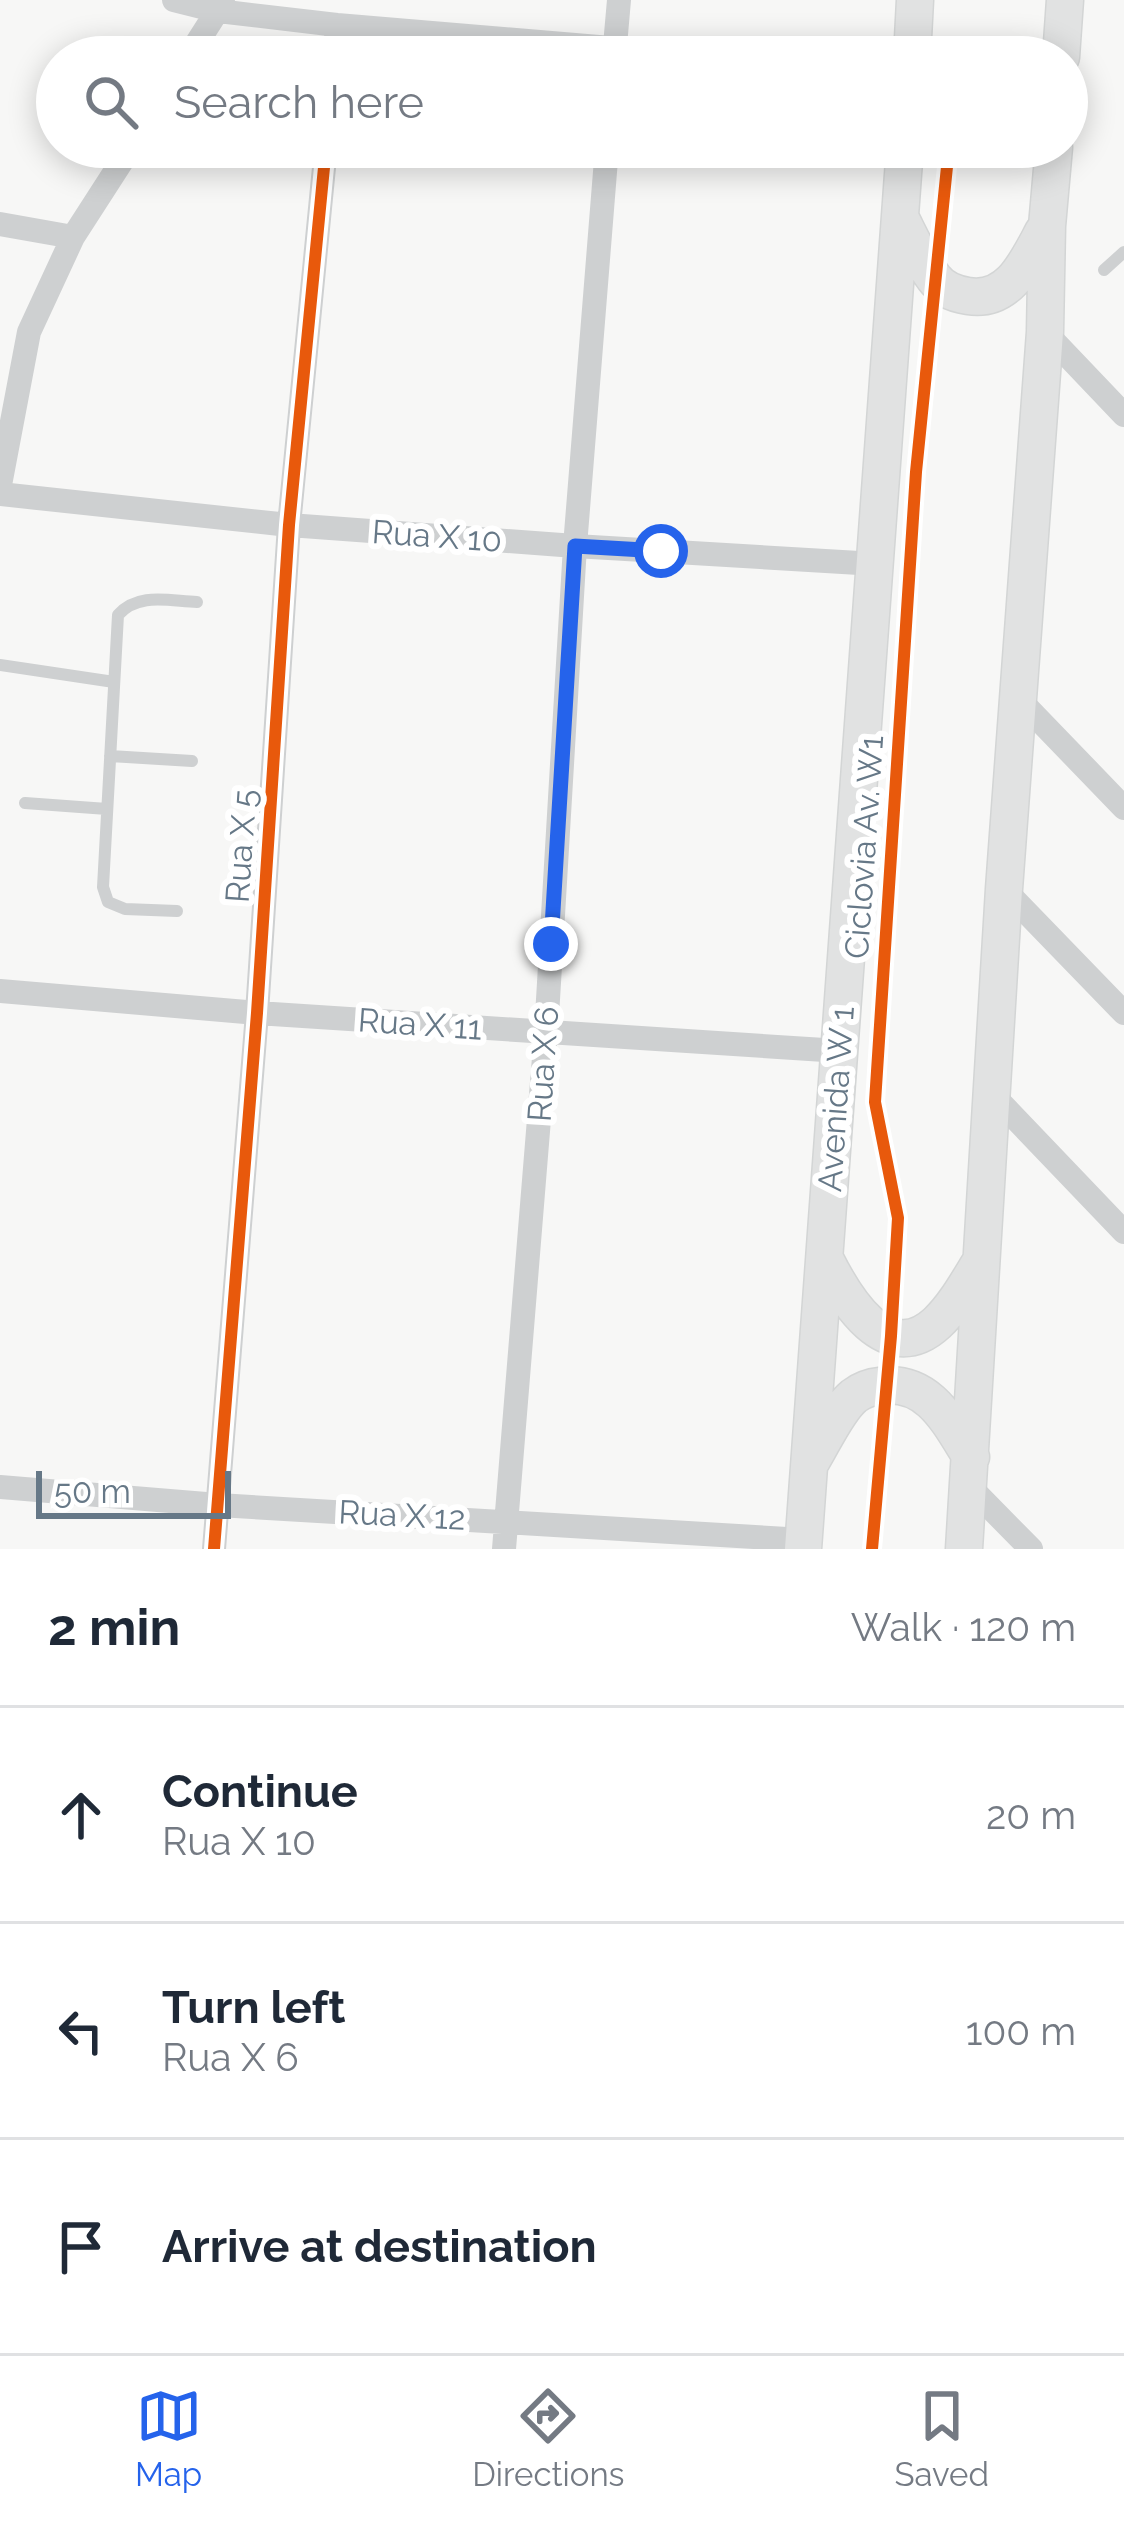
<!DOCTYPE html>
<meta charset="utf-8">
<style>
body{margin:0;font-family:Raleway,sans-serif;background:#f6f6f7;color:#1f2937}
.scale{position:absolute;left:36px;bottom:30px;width:195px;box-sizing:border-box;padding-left:12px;border:6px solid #667887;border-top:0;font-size:33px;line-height:42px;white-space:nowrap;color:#667887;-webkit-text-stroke:9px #fff;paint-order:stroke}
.stop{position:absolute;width:36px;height:36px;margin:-27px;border:9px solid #2563eb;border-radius:50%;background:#fff}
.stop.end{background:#2563eb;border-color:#fff;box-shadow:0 3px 12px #0008}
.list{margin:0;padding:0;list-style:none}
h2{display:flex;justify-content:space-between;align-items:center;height:156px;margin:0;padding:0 48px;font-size:51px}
h2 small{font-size:39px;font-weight:400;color:#747a83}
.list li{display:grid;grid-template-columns:78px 1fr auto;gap:36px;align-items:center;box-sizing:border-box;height:216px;padding:0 48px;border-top:3px solid #e0e1e3}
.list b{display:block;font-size:45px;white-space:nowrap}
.list p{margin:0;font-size:39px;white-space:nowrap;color:#747a83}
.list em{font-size:39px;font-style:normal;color:#747a83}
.icon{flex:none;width:66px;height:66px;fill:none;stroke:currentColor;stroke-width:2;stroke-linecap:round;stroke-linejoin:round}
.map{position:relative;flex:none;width:1124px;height:1549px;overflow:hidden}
.search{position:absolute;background:#fff;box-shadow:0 6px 30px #0003;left:36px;right:36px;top:36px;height:132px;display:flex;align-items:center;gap:30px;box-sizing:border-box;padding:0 42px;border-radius:66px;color:#747a83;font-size:45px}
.sheet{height:804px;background:#fff}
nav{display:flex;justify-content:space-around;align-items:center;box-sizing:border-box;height:168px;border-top:3px solid #e0e1e3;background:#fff;font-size:33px;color:#747a83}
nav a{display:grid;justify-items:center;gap:6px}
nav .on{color:#2563eb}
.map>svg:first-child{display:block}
</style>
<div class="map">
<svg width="1124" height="1549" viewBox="0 0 1124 1549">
<rect width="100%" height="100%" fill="#f7f7f6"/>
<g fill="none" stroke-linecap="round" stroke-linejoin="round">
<defs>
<path id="secondary" d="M912,57L915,0
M1061,57L1065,0
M901,219C911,239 921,261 934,278C942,289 955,294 968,296C1009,303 1027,262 1043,232
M825,1259C844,1297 886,1370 937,1323C955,1306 968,1282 981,1261
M812,1460C823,1442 838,1409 854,1396C862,1390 870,1387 880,1386C929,1379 949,1422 971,1457
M803,1549L905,147
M964,1549L1004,889L1045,332L1047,226L1054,147"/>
</defs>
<use href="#secondary" stroke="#d3d5d5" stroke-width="39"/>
<path stroke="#ced0d1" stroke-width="12" d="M1104,270L1124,252
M0,665L114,682
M110,756L192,761
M25,803L107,809
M177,911L125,909L108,902L103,887L118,615C138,592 169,601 197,602"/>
<path stroke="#ced0d1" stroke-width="24" d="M174,0L218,11L337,25L717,57
M188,57L223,2
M334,57L337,25
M614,57L619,0
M0,224L73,237
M1045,332L1124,415
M0,485L29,332L73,237L131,147
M0,494L289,525L575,546L876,564
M1017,697L1124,808
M1004,889L1124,1013
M0,991L257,1013L840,1051
M991,1093L1124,1232
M969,1486L1031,1549
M0,1487L218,1505L804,1540
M214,1549L257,1013L289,525L326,147
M504,1549L546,1033L575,546L607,147"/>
<use href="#secondary" stroke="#e1e2e2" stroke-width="36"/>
<defs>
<path id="cycleway" d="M214,1549L257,1013L289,525L326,147
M872,1549L891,1336L898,1218L875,1102L916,472L949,147"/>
</defs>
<use href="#cycleway" stroke="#fff" stroke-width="20"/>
<use href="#cycleway" stroke="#e8590c" stroke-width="12"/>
</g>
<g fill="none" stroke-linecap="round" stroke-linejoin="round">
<path stroke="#2563eb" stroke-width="15" d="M551,944L575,546L661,551"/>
</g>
<g text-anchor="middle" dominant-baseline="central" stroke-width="12" stroke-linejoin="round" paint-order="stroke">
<g font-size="33" fill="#667887" stroke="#fff">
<text transform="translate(437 536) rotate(4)">Rua X 10</text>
<text transform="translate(241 846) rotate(-86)">Rua X 5</text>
<text transform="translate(864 847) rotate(-86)">Ciclovia Av. W1</text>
<text transform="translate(420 1024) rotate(4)">Rua X 11</text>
<text transform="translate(543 1064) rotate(-86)">Rua X 6</text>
<text transform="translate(836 1099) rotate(-86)">Avenida W 1</text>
<text transform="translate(402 1515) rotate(3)">Rua X 12</text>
</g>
</g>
</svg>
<div class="scale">50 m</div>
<div class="stop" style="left:661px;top:551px"></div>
<div class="stop end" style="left:551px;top:944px"></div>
<div class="search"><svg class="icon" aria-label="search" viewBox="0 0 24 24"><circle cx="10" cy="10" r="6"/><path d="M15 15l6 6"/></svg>Search here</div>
</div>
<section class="sheet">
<h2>2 min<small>Walk · 120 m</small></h2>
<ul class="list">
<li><svg class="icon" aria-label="ahead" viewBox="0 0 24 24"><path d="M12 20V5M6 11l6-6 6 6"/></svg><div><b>Continue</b><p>Rua X 10</p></div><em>20 m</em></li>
<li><svg class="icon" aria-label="left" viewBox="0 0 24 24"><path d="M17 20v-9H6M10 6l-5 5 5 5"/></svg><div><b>Turn left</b><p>Rua X 6</p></div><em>100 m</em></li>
<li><svg class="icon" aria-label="arrive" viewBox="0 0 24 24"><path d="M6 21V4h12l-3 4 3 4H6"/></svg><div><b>Arrive at destination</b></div></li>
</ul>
</section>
<nav>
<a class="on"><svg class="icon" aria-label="map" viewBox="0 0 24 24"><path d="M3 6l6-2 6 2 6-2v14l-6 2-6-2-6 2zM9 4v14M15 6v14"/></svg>Map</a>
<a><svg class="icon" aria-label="directions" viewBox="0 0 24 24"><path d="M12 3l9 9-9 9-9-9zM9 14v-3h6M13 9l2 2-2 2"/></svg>Directions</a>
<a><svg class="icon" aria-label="saved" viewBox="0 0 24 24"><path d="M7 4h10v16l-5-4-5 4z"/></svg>Saved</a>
</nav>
